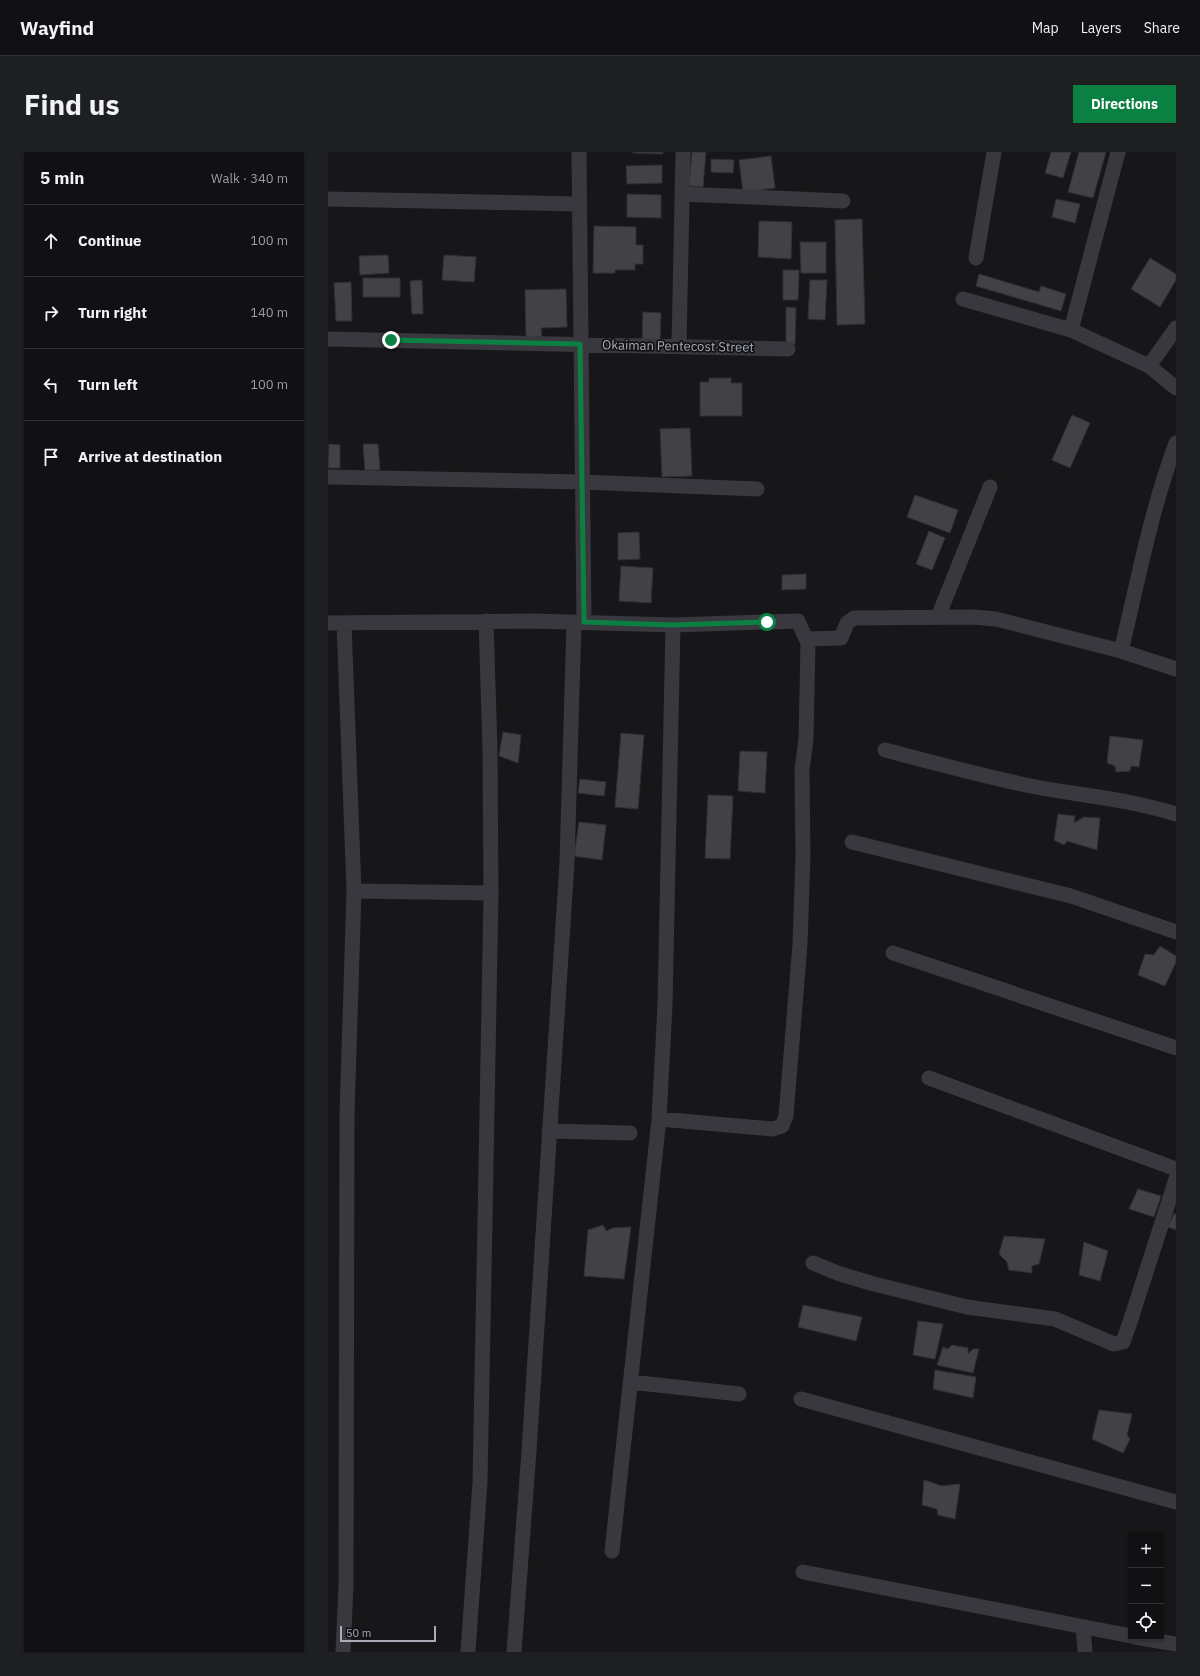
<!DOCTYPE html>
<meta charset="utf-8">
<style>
body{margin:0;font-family:"IBM Plex Sans",sans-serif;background:#1e1f21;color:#f1f3f6}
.controls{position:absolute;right:12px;bottom:12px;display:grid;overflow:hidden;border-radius:0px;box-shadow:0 1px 3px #0004}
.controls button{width:36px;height:36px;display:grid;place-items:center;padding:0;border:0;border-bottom:1px solid #303133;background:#111113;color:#f1f3f6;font:20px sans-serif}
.scale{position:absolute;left:12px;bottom:10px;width:96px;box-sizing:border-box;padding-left:4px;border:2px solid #a9acb9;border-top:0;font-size:11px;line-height:14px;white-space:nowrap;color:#a9acb9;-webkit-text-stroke:3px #121214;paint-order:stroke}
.stop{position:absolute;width:12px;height:12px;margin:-9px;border:3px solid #0b8043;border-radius:50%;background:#fff}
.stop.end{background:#0b8043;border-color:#fff;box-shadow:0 1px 4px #0008}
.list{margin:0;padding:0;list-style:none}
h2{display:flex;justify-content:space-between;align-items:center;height:52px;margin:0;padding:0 16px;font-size:17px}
h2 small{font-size:13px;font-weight:400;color:#9c9da0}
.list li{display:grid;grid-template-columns:26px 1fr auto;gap:12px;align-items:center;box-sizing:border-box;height:72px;padding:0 16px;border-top:1px solid #303133}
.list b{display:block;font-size:15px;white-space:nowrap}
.list em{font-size:13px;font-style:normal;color:#9c9da0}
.icon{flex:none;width:22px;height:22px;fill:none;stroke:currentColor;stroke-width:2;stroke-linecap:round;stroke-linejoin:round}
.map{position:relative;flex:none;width:848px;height:1500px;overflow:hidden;border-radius:0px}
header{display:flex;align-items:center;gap:24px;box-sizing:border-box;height:56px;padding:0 20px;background:#111113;border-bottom:1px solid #303133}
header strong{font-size:19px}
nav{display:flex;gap:22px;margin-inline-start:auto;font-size:14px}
.intro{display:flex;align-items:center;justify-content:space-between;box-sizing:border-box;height:96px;padding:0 24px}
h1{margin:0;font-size:28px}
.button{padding:10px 18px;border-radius:0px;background:#0b8043;color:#fff;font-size:14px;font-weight:700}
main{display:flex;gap:24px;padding:0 24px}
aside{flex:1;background:#111113;border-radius:0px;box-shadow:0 1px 3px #0004}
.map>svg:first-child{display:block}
</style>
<header>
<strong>Wayfind</strong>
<nav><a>Map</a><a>Layers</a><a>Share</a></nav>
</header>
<div class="intro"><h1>Find us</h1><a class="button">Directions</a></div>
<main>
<aside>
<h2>5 min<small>Walk · 340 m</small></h2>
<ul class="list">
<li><svg class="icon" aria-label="ahead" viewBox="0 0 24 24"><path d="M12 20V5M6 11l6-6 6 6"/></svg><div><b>Continue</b></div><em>100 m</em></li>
<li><svg class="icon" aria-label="right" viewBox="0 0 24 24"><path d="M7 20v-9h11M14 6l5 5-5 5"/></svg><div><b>Turn right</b></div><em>140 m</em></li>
<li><svg class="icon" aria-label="left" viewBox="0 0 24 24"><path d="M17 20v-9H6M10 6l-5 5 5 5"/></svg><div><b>Turn left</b></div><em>100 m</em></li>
<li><svg class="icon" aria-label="arrive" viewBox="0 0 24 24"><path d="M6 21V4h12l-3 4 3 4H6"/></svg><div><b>Arrive at destination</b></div></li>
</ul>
</aside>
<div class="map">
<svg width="848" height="1500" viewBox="0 0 848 1500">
<rect width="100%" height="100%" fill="#171719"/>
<path fill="#414146" stroke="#313135" d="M305,0H335V2L305,1Z
M364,0H378L375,35L361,34Z
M723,0H743L735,26L717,21Z
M751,0H778L765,46L740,40Z
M443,4L447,36L415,40L411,8Z
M383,7L406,8L405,21L383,20Z
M334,13V31L299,32L298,14Z
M299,42L333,43V66L299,65Z
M728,47L752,52L747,71L724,65Z
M534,67L537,172L509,173L507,68Z
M431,69L464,70L463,107L430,105Z
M266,74L308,75V93H315V112H307V118H287V121H265Z
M472,90H498V121H473Z
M60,103L61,121L32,123L31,104Z
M116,103L148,105L146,130L114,128Z
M822,106L848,122V128L832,155L803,137Z
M455,118H471L470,148H455Z
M651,122L711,140L713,134L738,142L733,159L648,134Z
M35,126H72V145H35Z
M94,128L95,162H84L82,129Z
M482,128H499L497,168L480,167Z
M23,130L24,169H8L6,131Z
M238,137L239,175L213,176L214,186H198L197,138Z
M458,155L468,156L467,192H458Z
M315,160L333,161L332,189L314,188Z
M381,226H403V231H414V264H372V230H381Z
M744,263L762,271L742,316L724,308Z
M362,276L364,324L334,325L332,277Z
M1,292L12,293V316H0Z
M35,292H50L52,318H37Z
M587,343L630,358L622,381L579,365Z
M601,379L617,386L604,418L588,412Z
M311,380L312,407L290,408V381Z
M293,414L325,416L323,451L291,449Z
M478,422V437L454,438V423Z
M175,580L193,583L190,611L171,604Z
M293,581L316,583L310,657L287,655Z
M782,584L815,588L811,615L803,614L802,619L788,620L787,614L779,611Z
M412,599L439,600L437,641L410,639Z
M252,627L278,630L276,644L250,641Z
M380,643L405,644L402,707L377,706Z
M730,662L747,664L746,671L756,665L772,666L769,698L739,689L736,693L726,688Z
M251,670L278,673L274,708L246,704Z
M832,794L848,804V810L837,834L810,823L817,802L826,803Z
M810,1037L833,1044L826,1065L801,1057Z
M846,1062H848V1078L840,1075Z
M275,1073L278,1079L285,1076L303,1075L296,1127L256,1124L260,1078Z
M676,1084L717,1087L711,1112L704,1114V1121L681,1118L679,1110L671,1102Z
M756,1090L780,1099L772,1129L751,1123Z
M475,1153L534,1165L528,1189L470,1175Z
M590,1169L615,1172L607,1207L585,1203Z
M624,1193L640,1196V1202L645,1197H651L645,1221L609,1213L615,1195L620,1197Z
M607,1218L648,1225L645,1246L605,1237Z
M771,1258L804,1262L799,1283L802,1287L795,1301L764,1287Z
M596,1328L614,1334L632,1332L627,1367L610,1363L609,1357L594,1353Z"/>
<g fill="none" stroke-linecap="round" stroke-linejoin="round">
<path stroke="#38383e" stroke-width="15" d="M251,0L256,470
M354,42L515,49
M0,47L251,52
M648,106L666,0
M635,147L743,178L821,214L848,236
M743,178L790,0
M0,187L460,197
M351,194L355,0
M821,214L848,176
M0,325L254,330L429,337
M610,465L662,335
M0,471L204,469L345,473L470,469L480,491L478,587L474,618L475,704L472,792L458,964L454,974L445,977L331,967
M480,487L513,486L519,471L526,466L645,465L668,467L793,499L848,517
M793,499C810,429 823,358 848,291
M557,598C607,611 657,625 708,635C757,644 800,647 848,662
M524,690L743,744L848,780
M26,739L163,741
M565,801L848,896
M601,926L848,1017
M221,979L302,981
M485,1111L512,1122L546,1132L639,1155L727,1167L786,1192L795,1190L802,1170L848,1027
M302,1230L411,1242
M473,1247L848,1350
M284,1399L331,967L337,853L345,473
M475,1420L803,1484
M755,1475L757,1500
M807,1485L848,1492
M15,1500L18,1433L19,963L26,739L16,471
M140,1500L152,1330L157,1069L163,741L162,598L158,469
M186,1500L201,1299L239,711L246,470"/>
</g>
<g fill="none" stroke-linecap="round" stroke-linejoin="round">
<path stroke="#0b8043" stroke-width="5" d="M63,188L252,192L256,470L345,473L439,470"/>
</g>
<g text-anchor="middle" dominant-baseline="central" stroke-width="3.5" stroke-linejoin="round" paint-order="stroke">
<g font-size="13" fill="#a9acb9" stroke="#121214">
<text transform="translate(350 194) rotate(1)">Okaiman Pentecost Street</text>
</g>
</g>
</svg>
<div class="controls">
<button>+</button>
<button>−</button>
<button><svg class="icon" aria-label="locate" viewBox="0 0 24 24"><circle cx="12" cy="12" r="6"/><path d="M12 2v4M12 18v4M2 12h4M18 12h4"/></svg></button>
</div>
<div class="scale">50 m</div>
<div class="stop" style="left:439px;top:470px"></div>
<div class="stop end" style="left:63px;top:188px"></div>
</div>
</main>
